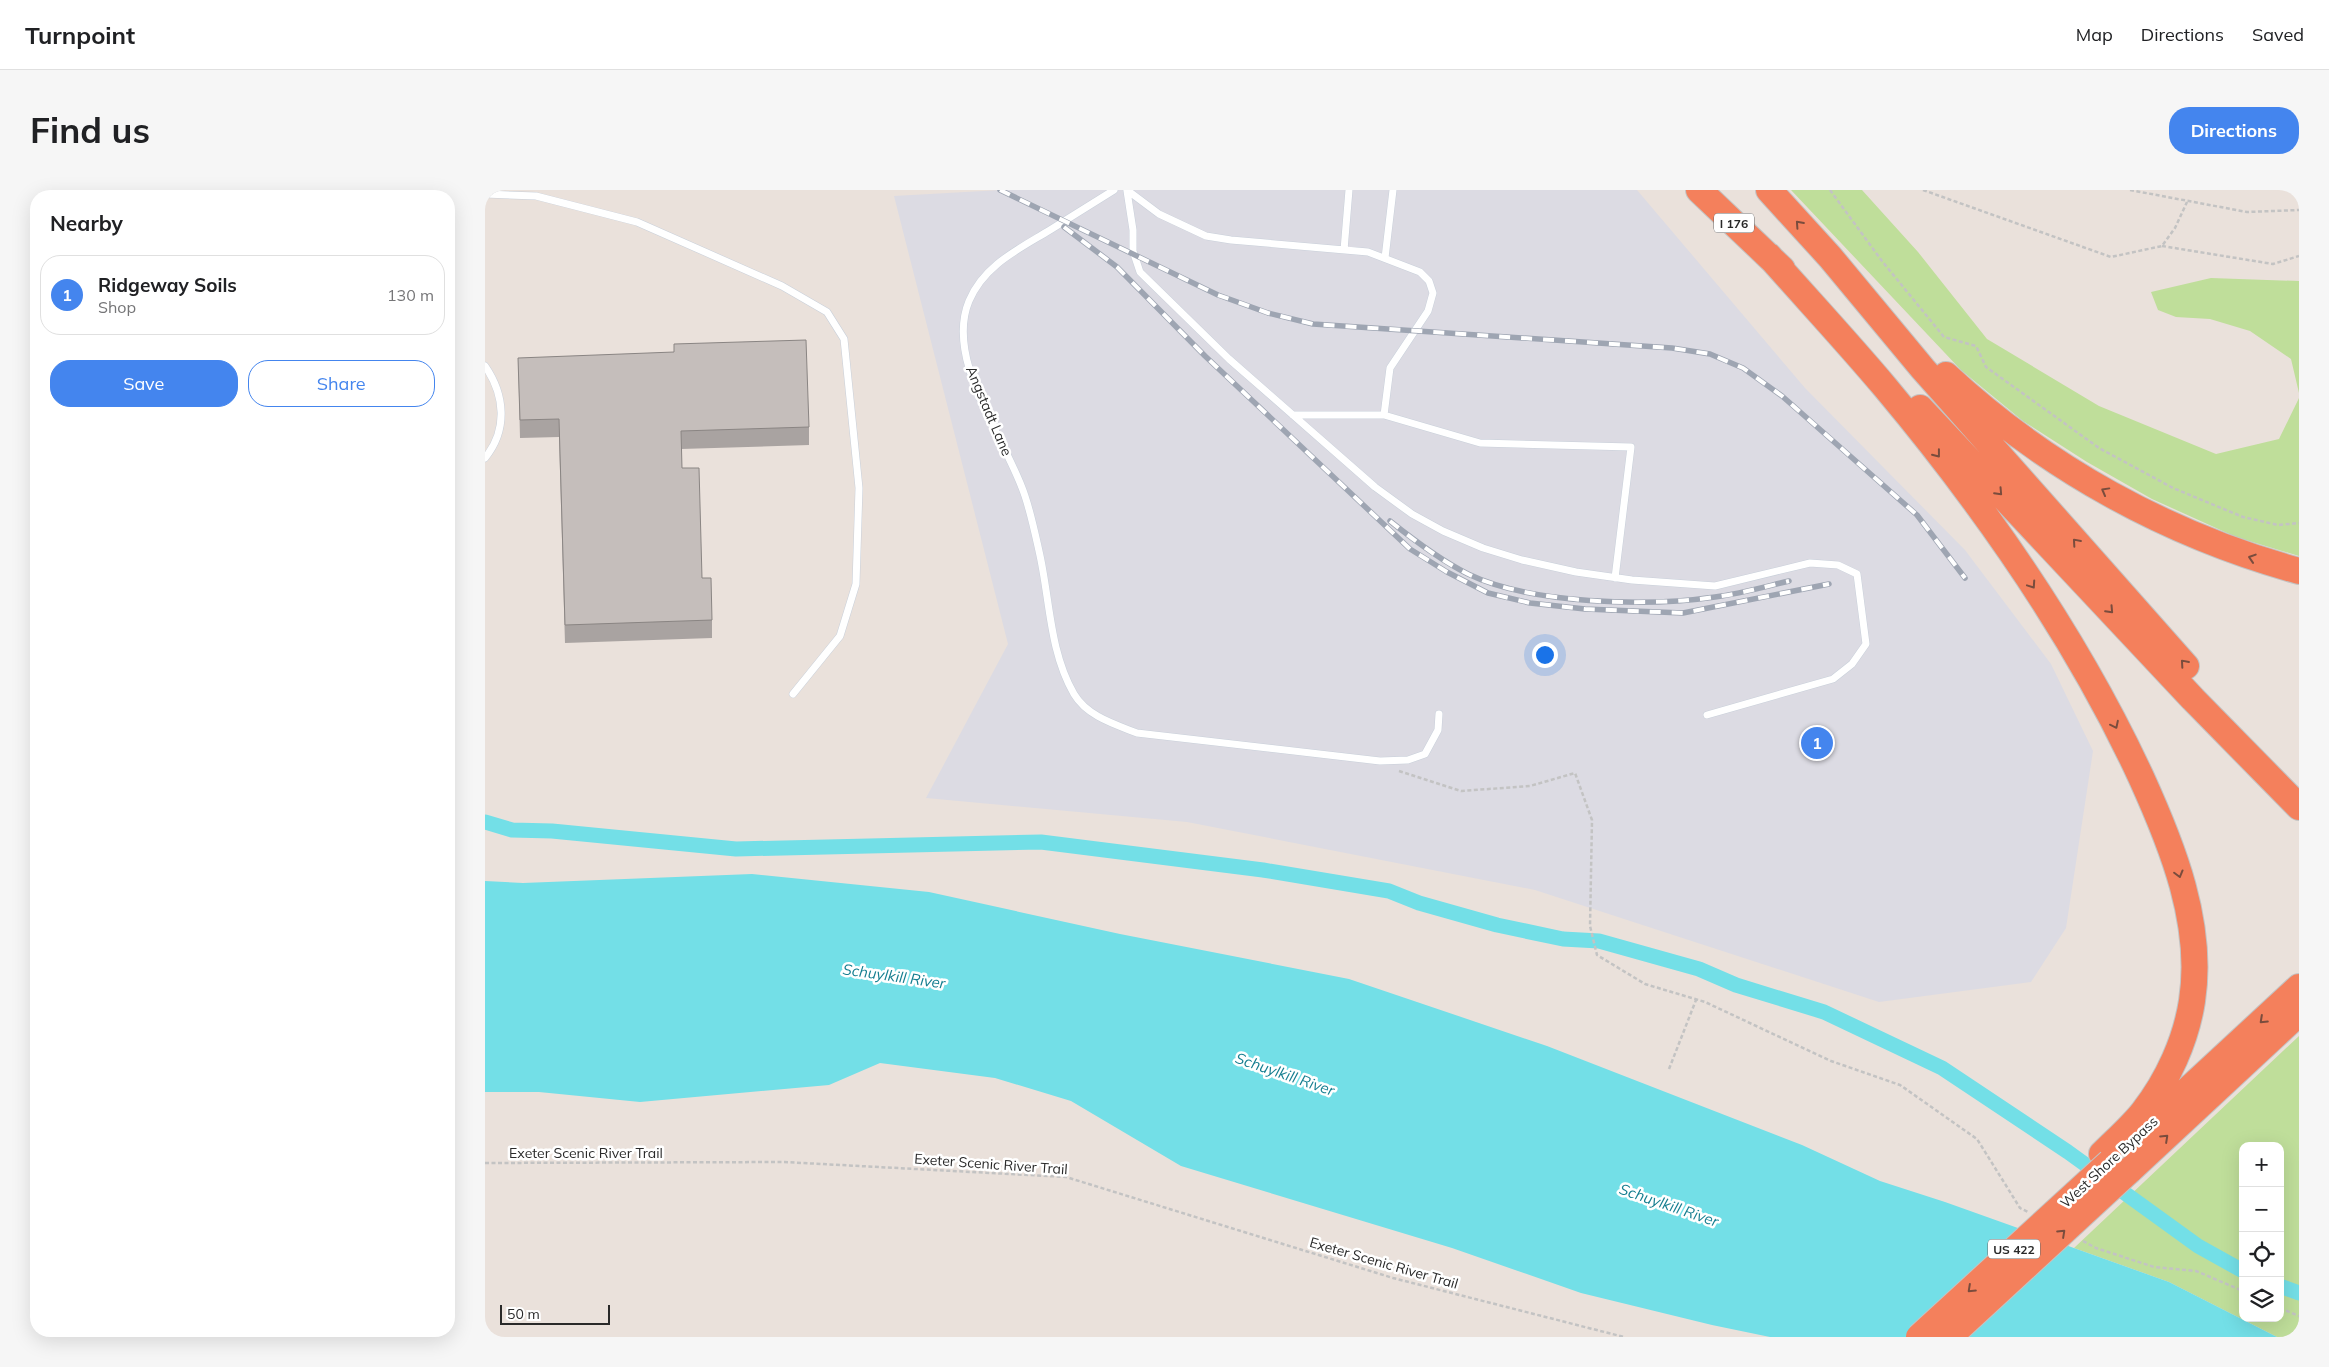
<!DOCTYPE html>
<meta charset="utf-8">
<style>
body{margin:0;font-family:Mulish,sans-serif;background:#f6f6f6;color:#202124}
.controls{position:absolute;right:15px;bottom:15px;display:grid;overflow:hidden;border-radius:10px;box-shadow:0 5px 20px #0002}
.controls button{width:45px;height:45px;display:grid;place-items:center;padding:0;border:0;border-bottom:1px solid #e0e0e0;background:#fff;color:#202124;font:25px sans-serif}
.scale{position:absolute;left:15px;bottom:12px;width:110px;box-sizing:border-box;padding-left:5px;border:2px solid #292929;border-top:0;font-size:14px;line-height:18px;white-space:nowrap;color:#292929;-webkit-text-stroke:4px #fff;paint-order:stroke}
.you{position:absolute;left:1059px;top:464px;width:18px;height:18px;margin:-12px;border:4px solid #fff;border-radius:50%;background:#1a73e8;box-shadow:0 0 0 8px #1a73e833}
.badge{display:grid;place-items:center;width:32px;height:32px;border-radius:50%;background:#4485ee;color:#fff;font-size:16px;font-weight:700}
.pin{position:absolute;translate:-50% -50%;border:2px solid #fff;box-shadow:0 1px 5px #0006}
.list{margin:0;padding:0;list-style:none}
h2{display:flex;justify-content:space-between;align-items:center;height:65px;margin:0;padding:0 20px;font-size:21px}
h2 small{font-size:16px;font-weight:400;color:#757577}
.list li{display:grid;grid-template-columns:32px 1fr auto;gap:15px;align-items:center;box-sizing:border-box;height:80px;margin:0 10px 10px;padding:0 10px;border:1px solid #e0e0e0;border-radius:20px}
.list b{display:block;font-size:19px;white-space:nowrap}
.list p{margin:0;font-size:16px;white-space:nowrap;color:#757577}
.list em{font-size:16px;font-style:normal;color:#757577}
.actions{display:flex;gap:10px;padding:15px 20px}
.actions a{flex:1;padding:11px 0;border:1px solid #4485ee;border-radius:20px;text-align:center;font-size:18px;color:#4485ee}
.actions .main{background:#4485ee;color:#fff}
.icon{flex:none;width:28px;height:28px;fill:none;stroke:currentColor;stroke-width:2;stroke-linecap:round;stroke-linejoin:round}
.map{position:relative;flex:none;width:1814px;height:1147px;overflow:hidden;border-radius:20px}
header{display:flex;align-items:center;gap:30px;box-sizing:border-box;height:70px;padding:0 25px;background:#fff;border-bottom:1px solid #e0e0e0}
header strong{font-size:24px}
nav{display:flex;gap:28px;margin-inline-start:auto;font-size:18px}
.intro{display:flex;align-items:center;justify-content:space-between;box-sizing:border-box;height:120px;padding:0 30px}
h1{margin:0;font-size:35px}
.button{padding:12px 22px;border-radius:20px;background:#4485ee;color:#fff;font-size:18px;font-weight:700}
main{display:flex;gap:30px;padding:0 30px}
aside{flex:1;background:#fff;border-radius:20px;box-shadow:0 5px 20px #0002}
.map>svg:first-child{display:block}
</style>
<header>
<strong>Turnpoint</strong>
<nav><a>Map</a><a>Directions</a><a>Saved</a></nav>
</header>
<div class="intro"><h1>Find us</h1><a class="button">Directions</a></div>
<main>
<aside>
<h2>Nearby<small></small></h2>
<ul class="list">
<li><span class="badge">1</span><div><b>Ridgeway Soils</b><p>Shop</p></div><em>130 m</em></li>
</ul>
<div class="actions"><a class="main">Save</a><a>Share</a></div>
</aside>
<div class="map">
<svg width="1814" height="1147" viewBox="0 0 1814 1147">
<rect width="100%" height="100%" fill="#eae1db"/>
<path fill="#dcdbe3" d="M516,0H1152L1320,198L1480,360L1566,474L1608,561L1581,738L1546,792L1394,812L1050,700L702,632L441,608L523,454L409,6Z"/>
<path fill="#bfde9a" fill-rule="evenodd" d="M1306,0H1377L1433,62L1502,149L1614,216L1731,264L1794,249L1814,208V366L1751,347L1667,309L1602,272L1538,231L1476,180Z
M1726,88L1814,91V203L1806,169L1765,141L1725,129L1691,127L1673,120L1666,102Z
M1814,846V1147H1792L1684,1092L1589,1058ZM1758,956H1795V1128H1758Z"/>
<path fill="#73dfe7" d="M267,684L444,702L635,744L864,789L1062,856L1317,955L1395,991L1460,1012L1684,1092L1792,1147H1285L1227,1135L1096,1103L967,1058L696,976L586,911L510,888L395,873L344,895L155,912L54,902H0V691L38,693Z"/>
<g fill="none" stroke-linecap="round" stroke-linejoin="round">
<path stroke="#73dfe7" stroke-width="15" d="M0,632L27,640L67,641L251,659L556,652L778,680L904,701L934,713L1012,735L1078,749L1114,751L1214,779L1251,795L1339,822L1457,878L1583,962L1713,1056L1758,1081
M1795,1096L1814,1103"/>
<defs>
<path id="lane" d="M629,0C608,13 586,27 565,40C534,59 499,75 484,111C459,171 522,250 540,306C546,324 550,343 554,361C565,408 564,461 589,504C602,526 629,534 652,543L895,571L923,570L940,564L953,540L954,524
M642,0L674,24L721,46L746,50L883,62L935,82L944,91L948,103L943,121L905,178L899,225
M642,1L648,40V61L655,82L744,169L890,297L927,324L958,341L998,358L1037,370L1091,382L1147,390L1230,396L1325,373L1353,375L1372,384L1381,454L1367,474L1348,489L1222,525
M0,4L51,6L152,32L297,96L342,122L359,149L374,298L371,394L355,446L308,504
M859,60L864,0
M900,68L908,0
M0,176C20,205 23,240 0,268
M808,225H899L995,253L1146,257L1130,388"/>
<path id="highway" d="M1214,0L1297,79
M1284,0L1345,67L1438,179L1701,476
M1284,66C1323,110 1363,153 1400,197C1498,314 1592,449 1656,587C1687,655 1719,734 1707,811C1701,850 1683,890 1658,922C1646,937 1631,950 1617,964
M1461,185C1561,278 1683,345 1814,381
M1435,218L1708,509L1814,617
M1655,944L1814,797
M1644,981L1814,823"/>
</defs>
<use href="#lane" stroke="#c9d0da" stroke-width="8"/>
<use href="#highway" stroke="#c3c3c3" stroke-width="28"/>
<path stroke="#c3c3c3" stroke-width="2.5" stroke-dasharray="4 2.5" stroke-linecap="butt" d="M1345,0L1397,71L1459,147L1491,156L1501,177L1614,258L1688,298L1758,327L1793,335L1814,333
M1438,0L1626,67L1677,56L1690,38L1702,12
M1645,0L1762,22L1814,20
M1677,56L1788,74L1814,66
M914,581L976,601L1045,596L1090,583L1107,630L1105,736L1112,765L1160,794L1220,812L1346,871L1415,895L1492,949L1535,1018L1543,1022
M1184,879L1211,810
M0,973L299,972L581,987L908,1088L1139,1147
M1598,1051L1611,1058L1669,1077L1711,1081L1758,1101
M1795,1118L1814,1126"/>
<use href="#lane" stroke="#fff" stroke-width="7"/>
<use href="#highway" stroke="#f4805c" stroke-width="26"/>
<defs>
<path id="rail" d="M515,0L733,105L783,123L828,134L1187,158L1225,164L1258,178L1297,206L1432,325L1480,388
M579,37L632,77L720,166L925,359L962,382L1003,403L1045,413L1100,419L1198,423L1344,394
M905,331C930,351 955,370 983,384C1045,414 1162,417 1230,407C1254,404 1279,397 1304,391"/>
</defs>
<use href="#rail" stroke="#9ea5b2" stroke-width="5.5"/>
<use href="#rail" stroke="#fff" stroke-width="4" stroke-dasharray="11" stroke-linecap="butt"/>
<defs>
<path id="highway-bridge" d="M1434,1147L1625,972
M1464,1147L1644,981"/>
</defs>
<use href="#highway-bridge" stroke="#c3c3c3" stroke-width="28" stroke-linecap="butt"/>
<use href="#highway-bridge" stroke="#f4805c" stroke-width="26"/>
</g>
<path fill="#a9a3a1" d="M33,168L324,237V255L196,259L197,278L217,388L227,430V448L80,453L74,247L35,248Z"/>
<path fill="#c5bebb" stroke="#8a8583" d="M321,150L324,237L196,241L197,278H214L217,388H226L227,430L80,435L74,229L35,230L33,168L189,162V154Z"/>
<defs><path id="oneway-chevron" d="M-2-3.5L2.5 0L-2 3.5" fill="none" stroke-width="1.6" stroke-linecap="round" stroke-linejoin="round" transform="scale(1.25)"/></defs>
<g stroke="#7a4c3d">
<use href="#oneway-chevron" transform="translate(1314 34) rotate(-132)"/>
<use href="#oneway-chevron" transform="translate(1452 264) rotate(52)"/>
<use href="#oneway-chevron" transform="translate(1620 301) rotate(-151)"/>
<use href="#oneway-chevron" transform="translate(1514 302) rotate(47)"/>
<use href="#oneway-chevron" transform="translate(1591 352) rotate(-131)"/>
<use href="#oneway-chevron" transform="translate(1767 368) rotate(-162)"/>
<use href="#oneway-chevron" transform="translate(1547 395) rotate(56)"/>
<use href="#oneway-chevron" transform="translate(1625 420) rotate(47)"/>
<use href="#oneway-chevron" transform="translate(1699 473) rotate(-131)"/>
<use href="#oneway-chevron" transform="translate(1630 535) rotate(64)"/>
<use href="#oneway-chevron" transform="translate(1694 684) rotate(75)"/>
<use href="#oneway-chevron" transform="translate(1778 830) rotate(137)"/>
<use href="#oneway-chevron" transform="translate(1680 948) rotate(-43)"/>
<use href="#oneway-chevron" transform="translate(1577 1043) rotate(-43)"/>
<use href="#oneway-chevron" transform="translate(1486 1099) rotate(137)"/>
</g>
<g text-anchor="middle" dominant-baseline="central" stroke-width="5" stroke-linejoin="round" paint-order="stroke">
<g fill="#fff" stroke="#696969" stroke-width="1">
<rect x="1229" y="23.5" width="40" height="19" rx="4"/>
<rect x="1503" y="1049.5" width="52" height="19" rx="4"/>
</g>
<g font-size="12" font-weight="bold" fill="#292929">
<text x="1249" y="33">I 176</text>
<text x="1529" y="1059">US 422</text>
</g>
<g font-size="14" fill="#292929" stroke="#fff">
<text transform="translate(504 221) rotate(67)">Angstadt Lane</text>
<text x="101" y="963">Exeter Scenic River Trail</text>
<text transform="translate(1624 972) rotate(-43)">West Shore Bypass</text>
<text transform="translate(506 974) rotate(4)">Exeter Scenic River Trail</text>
<text transform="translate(899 1073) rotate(16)">Exeter Scenic River Trail</text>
</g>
<g font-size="15" font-style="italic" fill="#157e90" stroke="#fff">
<text transform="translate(409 786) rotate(8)">Schuylkill River</text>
<text transform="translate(800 884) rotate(19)">Schuylkill River</text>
<text transform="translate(1184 1015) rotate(19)">Schuylkill River</text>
</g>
</g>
</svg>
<div class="controls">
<button>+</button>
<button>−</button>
<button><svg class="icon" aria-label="locate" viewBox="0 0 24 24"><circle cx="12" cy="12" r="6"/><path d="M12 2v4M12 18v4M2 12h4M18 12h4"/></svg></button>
<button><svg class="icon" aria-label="layers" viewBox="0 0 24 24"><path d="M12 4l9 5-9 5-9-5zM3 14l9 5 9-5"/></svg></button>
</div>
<div class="scale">50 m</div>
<div class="you"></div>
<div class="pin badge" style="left:1332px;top:553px">1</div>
</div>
</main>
